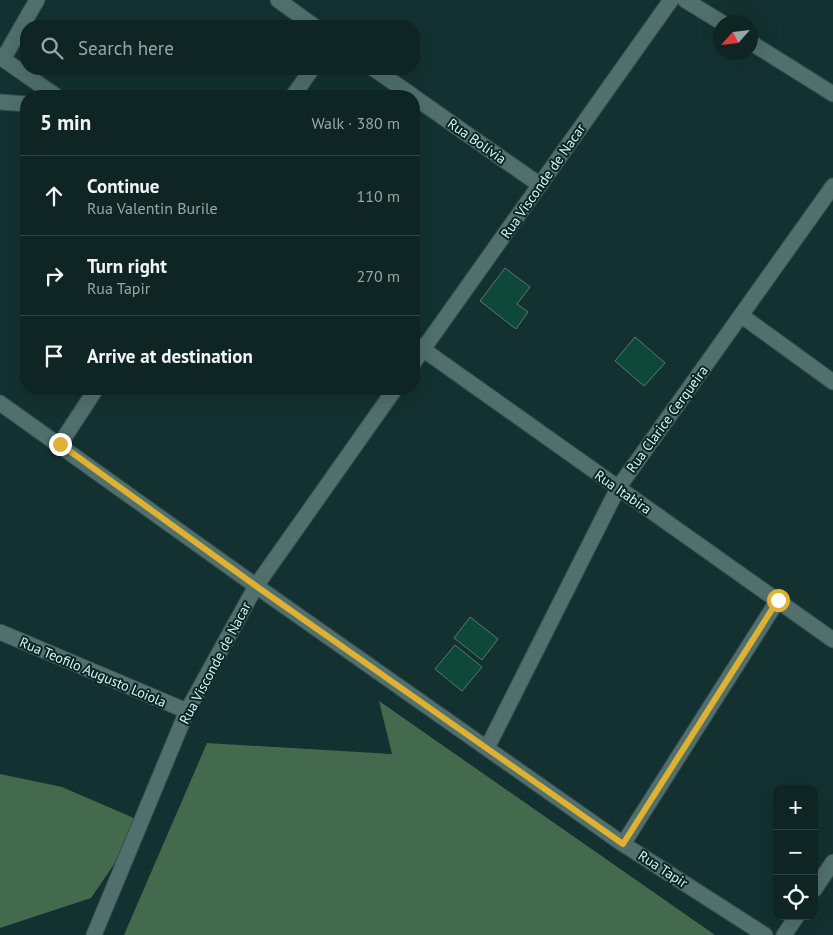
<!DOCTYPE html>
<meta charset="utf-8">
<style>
body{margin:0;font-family:"PT Sans",sans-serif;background:#1c3131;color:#f1f3f6}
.controls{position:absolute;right:15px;bottom:15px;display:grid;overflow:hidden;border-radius:10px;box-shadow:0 5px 20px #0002}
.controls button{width:45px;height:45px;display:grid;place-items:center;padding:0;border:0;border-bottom:1px solid #2e4241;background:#0e2524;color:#f1f3f6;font:25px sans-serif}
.compass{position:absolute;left:713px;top:15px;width:45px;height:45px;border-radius:50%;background:#0e2524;box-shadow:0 5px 20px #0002;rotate:243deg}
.stop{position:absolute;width:15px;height:15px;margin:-11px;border:4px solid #deb133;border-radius:50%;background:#fff}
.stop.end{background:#deb133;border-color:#fff;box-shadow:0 1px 5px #0008}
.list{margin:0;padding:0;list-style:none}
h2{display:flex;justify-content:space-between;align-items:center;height:65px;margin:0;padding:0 20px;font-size:21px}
h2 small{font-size:16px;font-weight:400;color:#9ba5a6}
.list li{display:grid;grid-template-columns:32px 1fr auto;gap:15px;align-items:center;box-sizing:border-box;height:80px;padding:0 20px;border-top:1px solid #2e4241}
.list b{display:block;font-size:19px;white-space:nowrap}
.list p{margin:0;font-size:16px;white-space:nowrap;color:#9ba5a6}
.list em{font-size:16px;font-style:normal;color:#9ba5a6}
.icon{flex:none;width:28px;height:28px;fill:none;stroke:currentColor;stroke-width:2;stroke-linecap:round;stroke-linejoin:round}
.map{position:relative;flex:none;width:833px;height:935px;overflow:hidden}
.search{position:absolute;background:#0e2524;box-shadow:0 5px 20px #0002;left:20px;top:20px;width:400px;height:55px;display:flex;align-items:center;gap:12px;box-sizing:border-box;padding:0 18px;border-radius:20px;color:#9ba5a6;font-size:19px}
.panel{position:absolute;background:#0e2524;box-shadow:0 5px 20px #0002;left:20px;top:90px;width:400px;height:305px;border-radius:20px}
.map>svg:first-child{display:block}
</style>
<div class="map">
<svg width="833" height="935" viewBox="0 0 833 935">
<rect width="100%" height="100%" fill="#133130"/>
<path fill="#446a4d" d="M379,701L715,935H124L207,743L392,754Z
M0,774L62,787L143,822L91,898L0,928Z"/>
<path fill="#0d4839" stroke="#5c786e" d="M505,268L530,287L517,304L528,312L516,329L480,301Z
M635,337L665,363L644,386L615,361Z
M470,617L498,639L482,660L454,638Z
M455,645L482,667L462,691L435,669Z"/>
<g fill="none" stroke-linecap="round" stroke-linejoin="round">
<defs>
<path id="minor" d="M278,0L314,26
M685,0L721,22
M750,42L833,94
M0,57L56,96
M3,59L37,0
M374,69L413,96
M293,96L312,69
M414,97L540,185
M0,102L26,104
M742,316L833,382
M414,343L833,640
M414,362L671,0
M0,403L256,586L623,844L765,935
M60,444L96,389
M0,632L187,711
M487,748L618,488L833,186
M623,844L778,600
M814,890L833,862
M94,935L187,711L256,586L395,389
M784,935L797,916"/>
</defs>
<use href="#minor" stroke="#364d4c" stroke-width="17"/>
<use href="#minor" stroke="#506f6d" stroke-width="15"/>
</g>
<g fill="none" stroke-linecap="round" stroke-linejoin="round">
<path stroke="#deb133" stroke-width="6" d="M60,444L256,586L623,844L778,600"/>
</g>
<g text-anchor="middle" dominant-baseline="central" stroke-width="4" stroke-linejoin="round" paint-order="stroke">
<g font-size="14" fill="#dff0ef" stroke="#082726">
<text transform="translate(477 141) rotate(35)">Rua Bolívia</text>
<text transform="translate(543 181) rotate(-55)">Rua Visconde de Nacar</text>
<text transform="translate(667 419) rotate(-54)">Rua Clarice Cerqueira</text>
<text transform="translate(623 492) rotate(35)">Rua Itabira</text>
<text transform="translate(215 663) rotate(-62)">Rua Visconde de Nacar</text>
<text transform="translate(93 672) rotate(23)">Rua Teofilo Augusto Loiola</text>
<text transform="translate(663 869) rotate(33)">Rua Tapir</text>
</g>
</g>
</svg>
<div class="controls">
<button>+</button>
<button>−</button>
<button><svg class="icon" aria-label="locate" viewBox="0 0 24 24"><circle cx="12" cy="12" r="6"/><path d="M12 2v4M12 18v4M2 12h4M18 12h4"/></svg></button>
</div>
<svg class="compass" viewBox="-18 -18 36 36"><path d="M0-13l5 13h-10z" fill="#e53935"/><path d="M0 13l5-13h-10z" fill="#9ba5a6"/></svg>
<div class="stop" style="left:778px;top:600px"></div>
<div class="stop end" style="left:60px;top:444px"></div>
<div class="search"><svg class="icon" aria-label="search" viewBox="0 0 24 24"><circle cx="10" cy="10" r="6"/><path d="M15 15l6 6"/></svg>Search here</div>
<section class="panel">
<h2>5 min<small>Walk · 380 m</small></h2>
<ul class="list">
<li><svg class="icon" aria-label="ahead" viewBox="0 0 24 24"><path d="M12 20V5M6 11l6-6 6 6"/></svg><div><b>Continue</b><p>Rua Valentin Burile</p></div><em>110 m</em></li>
<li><svg class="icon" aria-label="right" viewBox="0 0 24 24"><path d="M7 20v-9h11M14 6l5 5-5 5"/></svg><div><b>Turn right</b><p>Rua Tapir</p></div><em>270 m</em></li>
<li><svg class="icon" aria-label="arrive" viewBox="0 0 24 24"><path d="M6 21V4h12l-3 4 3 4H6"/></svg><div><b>Arrive at destination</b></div></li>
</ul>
</section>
</div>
